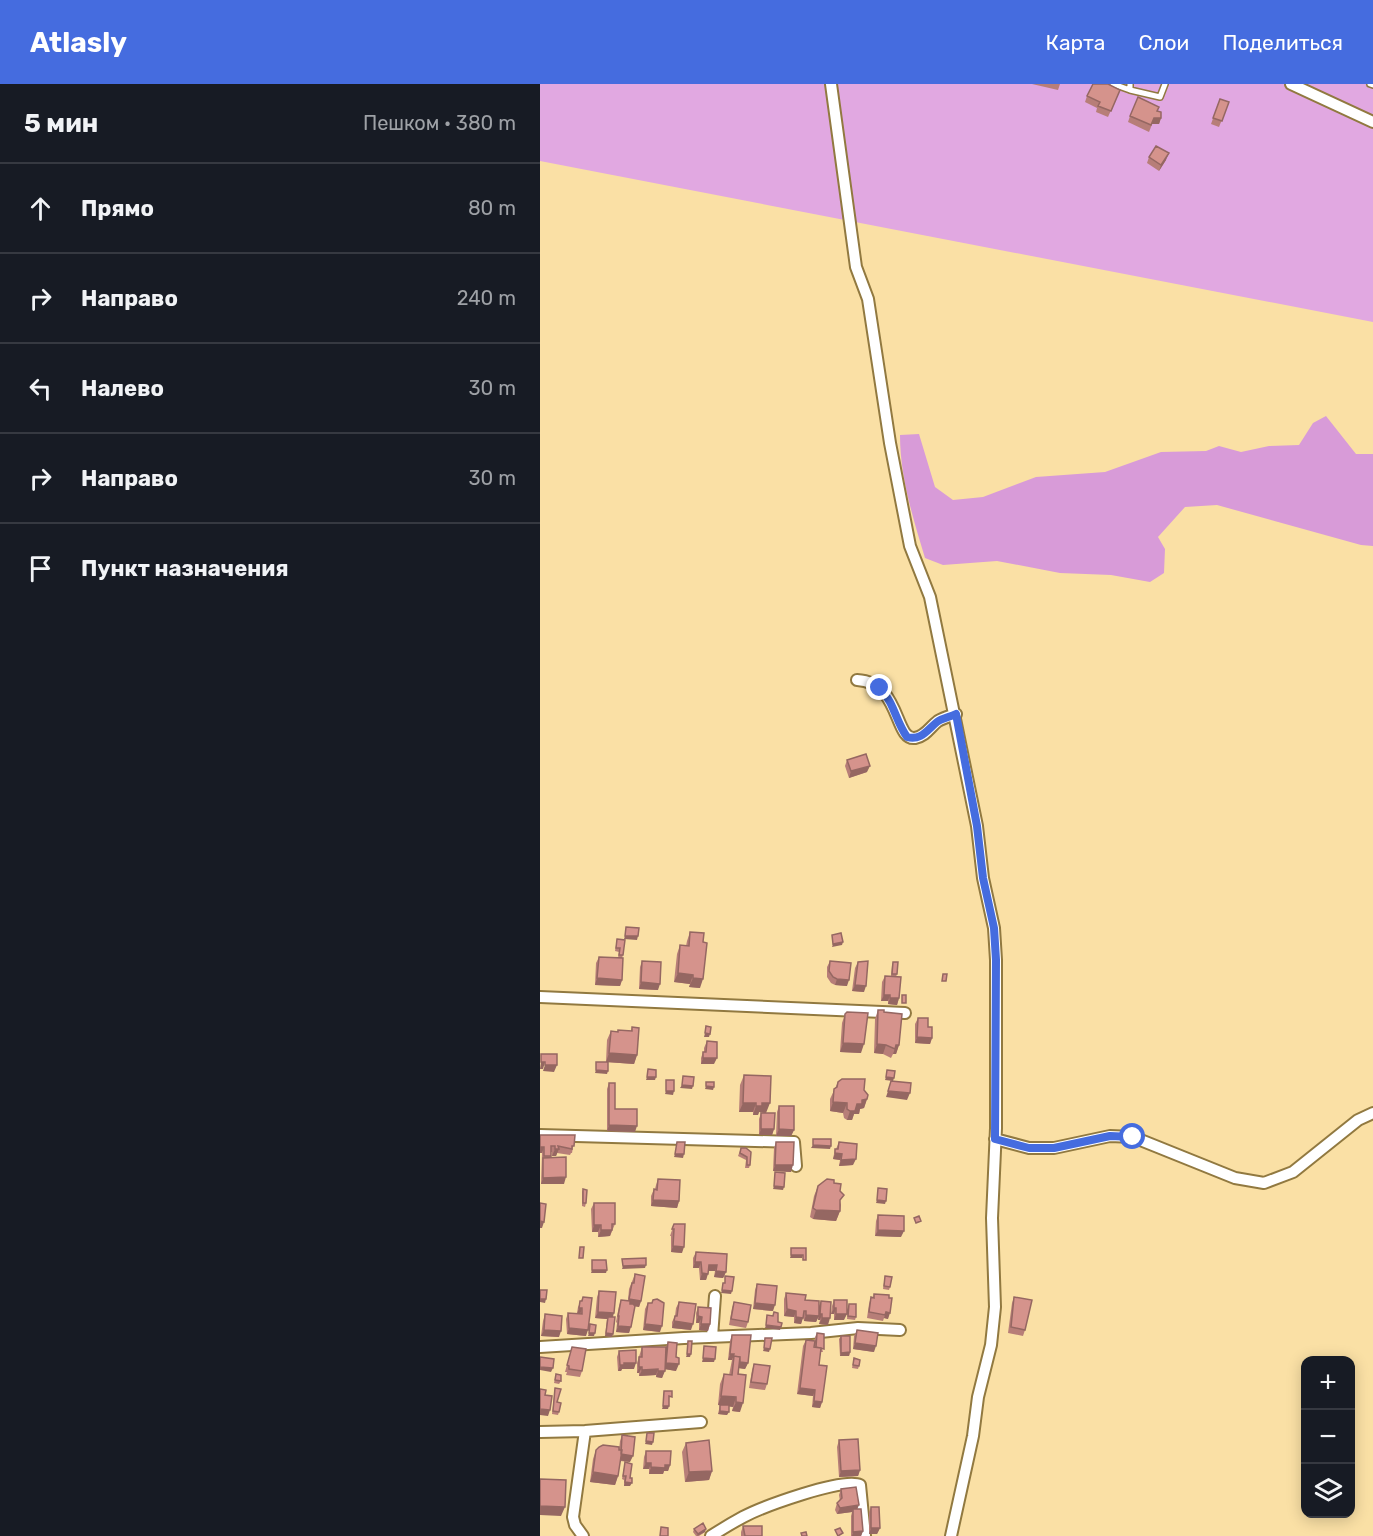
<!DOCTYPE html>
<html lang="ru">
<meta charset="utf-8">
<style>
body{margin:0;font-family:Rubik,sans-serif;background:#242831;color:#f1f3f6}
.controls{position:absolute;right:18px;bottom:18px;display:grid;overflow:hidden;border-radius:12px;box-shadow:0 3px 15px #0003}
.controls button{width:54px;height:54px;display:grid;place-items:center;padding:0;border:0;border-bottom:2px solid #363941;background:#171b24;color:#f1f3f6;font:30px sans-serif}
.stop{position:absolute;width:18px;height:18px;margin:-14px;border:4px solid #456cdf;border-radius:50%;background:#fff}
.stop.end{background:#456cdf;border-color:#fff;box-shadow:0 2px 6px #0008}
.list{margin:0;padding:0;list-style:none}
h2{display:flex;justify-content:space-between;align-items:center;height:78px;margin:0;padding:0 24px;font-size:26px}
h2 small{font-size:20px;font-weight:400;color:#9ea1a6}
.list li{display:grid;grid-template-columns:39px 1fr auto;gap:18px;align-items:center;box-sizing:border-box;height:90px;padding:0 24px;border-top:2px solid #363941}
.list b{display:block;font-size:22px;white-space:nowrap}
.list em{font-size:20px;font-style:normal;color:#9ea1a6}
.icon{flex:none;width:33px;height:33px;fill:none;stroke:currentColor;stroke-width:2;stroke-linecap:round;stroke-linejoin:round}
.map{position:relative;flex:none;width:833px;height:1452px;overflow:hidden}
header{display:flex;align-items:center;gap:36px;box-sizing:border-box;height:84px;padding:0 30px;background:#456cdf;color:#fff}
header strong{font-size:28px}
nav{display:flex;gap:33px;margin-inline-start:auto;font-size:21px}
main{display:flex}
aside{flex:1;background:#171b24}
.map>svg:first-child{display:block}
</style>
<header>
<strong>Atlasly</strong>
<nav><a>Карта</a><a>Слои</a><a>Поделиться</a></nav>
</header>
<main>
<aside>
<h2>5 мин<small>Пешком · 380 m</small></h2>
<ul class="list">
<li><svg class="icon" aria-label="ahead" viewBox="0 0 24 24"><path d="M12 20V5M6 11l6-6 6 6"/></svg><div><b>Прямо</b></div><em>80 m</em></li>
<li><svg class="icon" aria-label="right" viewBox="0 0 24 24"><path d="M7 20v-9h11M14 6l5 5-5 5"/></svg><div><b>Направо</b></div><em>240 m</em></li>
<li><svg class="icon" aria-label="left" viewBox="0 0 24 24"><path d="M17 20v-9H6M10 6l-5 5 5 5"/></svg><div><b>Налево</b></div><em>30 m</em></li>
<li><svg class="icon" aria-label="right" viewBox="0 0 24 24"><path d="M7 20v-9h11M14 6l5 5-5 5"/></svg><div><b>Направо</b></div><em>30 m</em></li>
<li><svg class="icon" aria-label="arrive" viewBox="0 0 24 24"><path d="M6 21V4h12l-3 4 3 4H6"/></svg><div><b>Пункт назначения</b></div></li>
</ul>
</aside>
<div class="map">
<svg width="833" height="1452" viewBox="0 0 833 1452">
<rect width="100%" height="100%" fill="#fae0a5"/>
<path fill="#e1a8e1" d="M0,0H833V238L0,77Z"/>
<path fill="#d89bd8" d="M786,332L816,370H833V462L821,461L677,421L645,423L618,453L625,465L624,489L610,498L571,491L520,489L457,477L403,481L385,474C373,434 360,393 360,351L379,350L395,403L413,416L443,413L496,393L565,388L621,368L666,367L679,362L701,368L729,362L759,361L773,339Z"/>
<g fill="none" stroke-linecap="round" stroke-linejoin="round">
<defs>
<path id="lane" d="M573,0L590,6
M590,0V6L620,13L625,0
M830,0L833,1"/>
<path id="street" d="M291,0L316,183L328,215L350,359L370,462L390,513L437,742L443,794L454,844L456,876V1044L452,1134L455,1223L451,1261L438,1313L433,1352L411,1452
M751,0L833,38
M317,596C361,598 354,657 375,654C386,652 390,643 398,637C403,634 410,632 416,630
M0,913L365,929
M0,1051L254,1058L256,1082
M455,1055L489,1064H514L570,1052L593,1053L695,1094L724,1099L753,1088L818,1036L833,1029
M172,1253L175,1212
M0,1263L144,1254L271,1249L318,1244L360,1246
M0,1348L45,1347L161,1338
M43,1452L35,1441L33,1433L45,1347
M171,1452C182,1445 192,1439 203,1433C222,1423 303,1393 320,1401L325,1452"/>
</defs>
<use href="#lane" stroke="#917940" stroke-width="8"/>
<use href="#street" stroke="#917940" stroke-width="14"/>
<use href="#lane" stroke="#fff" stroke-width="5"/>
<use href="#street" stroke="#fff" stroke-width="10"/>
</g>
<path fill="#b77e78" d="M492,0H520L518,6Z
M580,6L568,33L556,28L557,24L545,18L547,12Z
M680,15L689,18L679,43L671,40Z
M618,27L621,34L619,40H612L609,48L588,38L590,32Z
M609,73L626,76L619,87L607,79Z
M307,676L327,688L309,694L305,682Z
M150,848L160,904L149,903L150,900L134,898L137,870L140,861L146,862L147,857Z
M77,855L83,871L82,874V896L80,902L55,901L56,879L59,873L78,874L79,868L75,867Z
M102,877L118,906L99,905L100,883Z
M290,877L307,902L295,901L291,899L287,893V883Z
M318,878L324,908L312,907L315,884Z
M353,878L357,890L356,893L359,914L357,921L348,920V917H341L342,898L345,892H351L352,881Z
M338,926L344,928L359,961L356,970H353L351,974L343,970L334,969L335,935Z
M305,930L321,969L300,968L302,939Z
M378,934L388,943L392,954L390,960L375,959V940Z
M92,943L97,971L94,980L66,978L67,956L71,947L77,948L78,946L91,947Z
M167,957L174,980H161V974L163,968H164V964Z
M204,991L226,1029L219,1028L218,1031H213V1028H199L200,1001Z
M298,998L324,1006L327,1015L324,1024L320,1025L319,1030H314L312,1036H307L304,1034L303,1029L290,1027V1015Z
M69,999L75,1025L95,1048L67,1047V1005Z
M239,1022L254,1046L251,1052H236L237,1028Z
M221,1029L234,1045L232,1051H219V1035Z
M0,1051H35L32,1069H31L30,1071L17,1069L16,1072H12V1068H11V1074L24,1100H1L2,1069Z
M236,1058L251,1088L233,1087L234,1064Z
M299,1058L313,1081L299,1082L300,1076L293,1075L295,1065H296Z
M201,1064H206L210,1081L209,1084H205L206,1076L198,1072Z
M118,1095L139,1117L137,1124L111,1122V1112L114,1105H115L116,1101Z
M294,1099L301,1121L300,1127L296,1137L273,1135L270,1133L274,1112L278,1102Z
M43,1105L46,1119L45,1123L42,1122V1108Z
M54,1119L75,1140L70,1152L58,1153V1148H52L51,1125Z
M338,1131L361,1153L335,1152L336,1137Z
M134,1140L142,1169L131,1168V1152H130Z
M156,1168L186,1188L183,1194L174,1193L175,1187H168L166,1196H160L159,1184H153V1174Z
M95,1190L101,1217L99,1223L95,1222L89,1249L76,1248L77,1239L76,1238L79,1222L81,1216L88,1217L89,1205Z
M345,1192L350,1203L349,1206L343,1205Z
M217,1200L233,1227L213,1225L215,1206Z
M59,1207L73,1233L72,1253L65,1252L67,1235L55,1234L57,1213Z
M246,1209L279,1222L281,1217L288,1241L279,1240L280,1236H278V1233L276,1238L264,1237L263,1233L261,1240L254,1239V1233L244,1232V1215Z
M334,1210L349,1214L348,1235L344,1234L343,1237L327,1234L329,1220L331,1213L333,1214Z
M43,1213L46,1252L27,1250L26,1235L28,1229H37L38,1223Z
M474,1213L485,1246L483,1252L468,1249L472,1219Z
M113,1216L120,1248L103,1246L105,1225L108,1219H112Z
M294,1216L304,1236H294V1230H291L292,1222Z
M139,1218L151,1246L132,1244V1238L135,1232L136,1224Z
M194,1218L208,1238L206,1244L189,1241L192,1224Z
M309,1220L316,1233L315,1236L307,1235L308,1223Z
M158,1223L170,1240L168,1247L159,1246V1239H156V1229Z
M5,1230L19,1253L1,1252L3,1237Z
M317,1246L334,1268L313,1265L314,1252Z
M277,1249L283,1268H280L279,1281L282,1318L280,1324L272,1323L273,1312L257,1310L263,1262L266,1256L275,1263V1253Z
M192,1251L208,1279L205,1285L199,1284L200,1328L192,1327L193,1323L189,1322L187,1331L178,1330L180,1321H178L180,1300L184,1290L189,1291L192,1276H188L190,1257Z
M301,1252L310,1268L309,1272H300L299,1255Z
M128,1258L136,1273V1287L125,1285L122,1294L116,1293V1291L99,1292V1289H97V1279L102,1263H126Z
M32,1263L42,1287L40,1293L26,1291L27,1288H25Z
M79,1267L94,1285H82L81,1287H78L77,1273Z
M314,1274L319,1282L318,1285L312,1284Z
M214,1280L227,1300L225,1306L209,1304L212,1286Z
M16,1290L21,1297L19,1300L14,1299Z
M15,1304L19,1328L18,1331L12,1330Z
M82,1351L90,1378L80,1377L78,1392L75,1401L50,1398L53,1375L56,1366H79L80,1357Z
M299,1356L320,1386L318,1392L299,1393L297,1363Z
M146,1359L172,1387L169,1396L145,1398L142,1368Z
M106,1367L130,1381L128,1387H124L123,1390H109V1385H103L104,1373Z
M85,1378L90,1394V1402H84V1396L82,1395Z
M301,1405L317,1425L323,1447L321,1452H311V1432L312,1428L297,1430L295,1426L297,1419L300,1417L299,1411Z
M331,1423L340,1444L337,1450H329V1429Z
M203,1442L222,1452H201V1448Z
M154,1445L165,1448L159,1452H156L153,1448Z"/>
<path fill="#956762" d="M614,34H621L619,40H612L609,48Z
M629,69L626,76L619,87L621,81Z
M330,682L327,688L309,694L311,687Z
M85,852H98L97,856L84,855Z
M303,858L302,861L292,863L293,860Z
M138,889L153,891L150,900L134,898Z
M57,894L82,896L80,902L55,901Z
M153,894L163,895L160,904L149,903Z
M297,895L309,896L307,902L295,901Z
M101,898L120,900L118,906L99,905Z
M315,901L326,902L324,908L312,907Z
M344,911H350L348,917H341Z
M350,914H359L357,921L348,920Z
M165,949L170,950L169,953H164Z
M377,953L392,954L390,960L375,959Z
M303,959L324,960L321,969L300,968Z
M337,960L346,961L343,970L334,969Z
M356,961H359L356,970H353Z
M69,969L97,971L94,980L66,978Z
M163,974H177L174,980H161Z
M1,978H5L3,985H0Z
M5,981H17L14,988L3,987Z
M56,986L68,987L67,990L55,989Z
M107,993H116L115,996H106Z
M346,993L354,994L353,997L345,996Z
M142,1001L153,1002L152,1005L140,1004Z
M166,1002L174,1003L173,1006L165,1005Z
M126,1007H134L133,1011L125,1010Z
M348,1007L370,1009L367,1016L346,1013Z
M327,1015L324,1024L320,1025L319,1030H314L312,1036H307L310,1027L317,1020L322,1016Z
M293,1018L307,1019L303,1029L290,1027Z
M203,1019H216L213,1028H199Z
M222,1019H230L226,1029L219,1028L218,1031H213L216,1022Z
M69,1041L97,1042L95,1048L67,1047Z
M221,1045H234L232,1051H219Z
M239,1045L254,1046L251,1052H236Z
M273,1061L291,1062L290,1065L271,1064Z
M0,1063H4L2,1069H0Z
M15,1065H19L16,1072H12Z
M295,1069L302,1070L300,1076L293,1075Z
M135,1070H144L143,1074L134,1073Z
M316,1075L313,1081L299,1082L301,1076Z
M235,1081H253L251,1088L233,1087Z
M26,1093L24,1100H1L3,1094Z
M234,1102L244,1103L243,1106L233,1105Z
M113,1116L139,1117L137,1124L111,1122Z
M337,1116L346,1117L345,1120L336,1119Z
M276,1126L300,1127L296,1137L273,1135Z
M0,1137L4,1138L2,1144H0Z
M54,1141H61L58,1148H52Z
M61,1146H72L70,1152L58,1153Z
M338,1146L364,1147L361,1153L335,1152Z
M133,1162L144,1163L142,1169L131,1168Z
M251,1171H263L262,1174H250Z
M155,1178H161L159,1184H153Z
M106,1181L105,1184L82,1185L83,1182Z
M169,1181H177L175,1187H166Z
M52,1186H67L66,1189H51Z
M176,1187L186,1188L183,1194L174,1193Z
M162,1189L168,1190L166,1196H160Z
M182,1206L192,1207L191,1210L181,1209Z
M0,1215H6L5,1219L0,1218Z
M89,1215L101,1217L99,1223L87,1221Z
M215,1219L235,1221L233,1227L213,1225Z
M39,1224H42L40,1231L37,1230Z
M294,1224H296L294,1230H291Z
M247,1225L256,1227L254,1233L244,1232Z
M58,1228L74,1229L72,1236L68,1233L67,1235L55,1234Z
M346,1228L350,1229L348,1235L344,1234Z
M280,1230H282L280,1236H278Z
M296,1230H307L304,1236H294Z
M266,1231L279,1232L276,1238L264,1237Z
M158,1232L162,1233L159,1239H156Z
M256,1233L263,1234L261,1240L254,1239Z
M282,1234H290L288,1241L279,1240Z
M134,1237L153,1240L151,1246L132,1244Z
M105,1240L122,1242L120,1248L103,1246Z
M161,1240H170L168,1247L159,1246Z
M226,1241L241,1243L240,1246L225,1244Z
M78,1242L91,1243L89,1249L76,1248Z
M29,1244L48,1246L46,1252L27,1250Z
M4,1246L21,1247L19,1253L1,1252Z
M49,1249H55L54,1252H48Z
M66,1249L73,1250L72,1253L65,1252Z
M315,1259L336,1262L334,1268L313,1265Z
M224,1264L230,1265L229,1268L223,1267Z
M310,1268L309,1272H300L301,1269Z
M147,1270H151L150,1273H146Z
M190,1270H194L192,1276H188Z
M163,1274L175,1275L174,1278H162Z
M200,1278L208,1279L205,1285L198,1284Z
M84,1279H96L94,1285H82L81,1287H78L80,1281Z
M126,1279L139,1280L136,1287L124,1285Z
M0,1283L13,1284L11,1288L0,1286Z
M99,1283H102L99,1289H97Z
M118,1285L116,1291L99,1292L102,1286Z
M118,1287H125L122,1294L116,1293Z
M260,1304L275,1306L273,1312L257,1310Z
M181,1312L196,1313L193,1323L178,1321Z
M274,1317L282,1318L280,1324L272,1323Z
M196,1318L203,1319L200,1328L192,1327Z
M123,1322H129L128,1325H122Z
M0,1325L10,1326L8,1332L0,1331Z
M180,1327L189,1328L187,1331L178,1330Z
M106,1357L113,1358L112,1361L105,1360Z
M81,1370L93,1372L90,1378L78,1376Z
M106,1379H111L109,1385H103Z
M125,1381H130L128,1387H124L123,1390H109L111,1383Z
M320,1386L318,1392L299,1393L301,1387Z
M172,1387L169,1396L145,1398L149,1388Z
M53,1388L78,1392L75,1401L50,1398Z
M85,1398L92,1399L90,1402H84Z
M319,1421L316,1428L313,1425L312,1428L297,1430L300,1424Z
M0,1422L25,1423L21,1432L0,1431Z
M331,1444H340L337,1450H329Z
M166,1445L165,1448L157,1452L158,1450Z
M323,1447L321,1452H312L313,1448Z"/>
<path fill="#d5938c" stroke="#956762" stroke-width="1.5" d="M553,0H568L580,6L571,27L558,22L560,18L547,12Z
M598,13L619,23L617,27L621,28V34H614L611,41L590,32Z
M680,15L689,18L682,37L673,34Z
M616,62L629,69L621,81L609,73Z
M326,670L330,682L311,687L307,676Z
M86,843L99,844L98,852H85Z
M150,848L164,849L163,858L167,859L163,895L153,894V891L138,889L140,861L149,862Z
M301,849L303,858L293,860L292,851Z
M77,855L85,856L83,871H79L80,864H76Z
M59,873L83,874L82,896L57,894Z
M102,877L121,878L120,900L101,898Z
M290,877L311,879L309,896L297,895L293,893L289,887Z
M328,877L326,902L315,901L318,878Z
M353,878H358L357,890H352Z
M403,890H407L406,897H402Z
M345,892L361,893L359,914H350V911H344Z
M362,911H366V919H362Z
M338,926H344V928L362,930L359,961H356L355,965L346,961L337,960Z
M307,928L328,929L324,960L303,959L305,930Z
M378,934H388V943H392V954L377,953Z
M166,942L171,943L170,950L165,949Z
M92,943L99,944L97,971L69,969L71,947L78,948V946L92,947Z
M167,957L177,958V974H163V968H166Z
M1,970H17V981H5V978H1Z
M56,978H68V987L56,986Z
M108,985L116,986V993H107Z
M347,986L355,987L354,994L346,993Z
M204,991L231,992L230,1019H222V1022H216V1019H203Z
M143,992L154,993L153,1002L142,1001Z
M302,995H325L324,1006L328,1011L327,1015L322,1016V1020H317L315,1027H310L307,1025V1019L293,1018L294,1005L297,1003L298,998Z
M126,996H134V1007H126Z
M351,997L371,999L370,1009L348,1007Z
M166,998H174V1003L166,1002Z
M69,999H75V1025H97V1042L69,1041Z
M239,1022H254V1046L239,1045Z
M221,1029H235L234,1045H221Z
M0,1051H35L34,1062H32V1065L18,1062L19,1065H15V1062H11V1072H4V1063H0Z
M273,1055H291V1062L273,1061Z
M137,1058H145L144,1070H135Z
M236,1058H254L253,1081H235Z
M299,1058L317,1060L316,1075L301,1076L302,1070L295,1069V1065H298Z
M201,1064H206L211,1068L210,1081H207V1073L200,1069Z
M26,1073V1093L3,1094V1074Z
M235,1088L245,1089L244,1103L234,1102Z
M118,1095L140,1096L139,1117L113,1116L114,1105L117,1106Z
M287,1095L294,1096V1099L301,1100L300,1107L304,1111L300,1116V1127L276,1126L273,1124L278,1102Z
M338,1104L347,1105L346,1117L337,1116Z
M43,1105L47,1106L46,1119H43Z
M0,1119L6,1120L4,1138L0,1137Z
M54,1119H75V1140H72V1146H61V1141H54Z
M338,1131L364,1132V1147L338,1146Z
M379,1132L381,1137L376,1139L374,1134Z
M134,1140H145L144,1163L133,1162L134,1145H132Z
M40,1163H44L43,1174H39Z
M251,1164H266V1176H263V1171H251Z
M156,1168L187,1170L186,1188L176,1187L177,1181H169L168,1190L162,1189L161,1178H155Z
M106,1174V1181L83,1182L82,1175Z
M52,1176H66L67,1186H52Z
M95,1190L105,1192L101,1217L89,1215L92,1199H94Z
M185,1192L194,1193L192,1207L182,1206L183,1199H185Z
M345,1192L352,1193L350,1203L344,1202Z
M217,1200L237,1202L235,1221L215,1219Z
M0,1206H7L6,1215H0Z
M59,1207L76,1208L74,1229L58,1228Z
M246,1209L266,1211L265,1216L279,1217V1232L266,1231V1227H264L263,1234L256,1233V1227L247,1225Z
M334,1210L349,1211V1214H352L350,1229L346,1228L345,1231L329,1228L331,1213L334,1214Z
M43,1213L52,1214L48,1246L29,1244L28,1229L42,1230V1224H39L40,1217H42Z
M474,1213L492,1216L485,1246L471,1243Z
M117,1215L124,1219L122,1242L105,1240L108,1219H112L113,1216Z
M81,1216L90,1217V1220H93L95,1222L91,1243L78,1242L79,1232H78Z
M294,1216H307V1230H296V1224H294Z
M281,1217L291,1218L290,1234H282V1230H280Z
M139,1218L156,1220L153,1240L134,1237L135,1232H137Z
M194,1218L211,1221L208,1238L191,1235Z
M309,1220H316V1233L308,1232Z
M158,1223L171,1224L170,1240H161L162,1233L158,1232Z
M234,1228L238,1229V1238L242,1239L241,1243L226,1241L227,1231L233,1232Z
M5,1230L22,1232L21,1247L4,1246Z
M68,1233H75L73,1250L66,1249Z
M50,1240L56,1241L55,1249H49Z
M317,1246L338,1249L336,1262L315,1259Z
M277,1249L284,1250V1265L276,1263Z
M192,1251H211L208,1279L200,1278V1273L194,1272L193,1274L194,1270H190Z
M301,1252H310V1268L301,1269Z
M225,1254H232L230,1265L224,1264Z
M266,1256L275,1257L274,1263L281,1264L279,1281L287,1282L282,1318L274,1317L275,1306L260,1304Z
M148,1257H152L151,1270H147Z
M128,1258L137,1259L136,1273L139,1274V1280L126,1279Z
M164,1262L176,1263L175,1275L163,1274Z
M32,1263L46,1265L42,1287L29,1285V1282L27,1281Z
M102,1263H126L125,1287H118V1285L102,1286V1283H99V1273H102Z
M96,1266V1279H84V1281H80L79,1267Z
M194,1272L200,1273L198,1290L206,1291L203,1319L196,1318V1313L181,1312L184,1290L192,1291Z
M0,1273L14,1275L13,1284L0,1283Z
M314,1274L320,1276L319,1282L313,1281Z
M214,1280L230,1282L227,1300L211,1298Z
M16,1290L21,1291V1297L15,1296Z
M15,1304L21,1305L17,1318L21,1319L19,1328L13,1327Z
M0,1305L6,1306L5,1311L12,1312L10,1326L0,1325Z
M124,1307H132V1313L129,1312V1322H123Z
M180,1321H189V1328L180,1327Z
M107,1349H114L113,1358L106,1357Z
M82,1351L95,1353L93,1372L81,1370Z
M318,1355L320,1386L301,1387L299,1356Z
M169,1356L172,1387L149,1388L146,1359Z
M63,1361L79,1363V1366H82L78,1392L53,1388L56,1366L59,1363Z
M106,1367H131L130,1381H125V1384L111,1383V1379H106Z
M85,1378L92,1380L90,1394H92V1399L85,1398L86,1392H83Z
M0,1395L26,1396L25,1423L0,1422Z
M316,1403L319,1421L300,1424L297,1419L302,1414L301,1405Z
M331,1423H339L340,1444H331Z
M313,1425H321L323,1447L313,1448Z
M163,1439L166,1445L158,1450L154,1445Z
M203,1442H222V1452H205Z
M121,1443L128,1444V1452H120Z
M300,1444L303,1449L298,1452L295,1446Z
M266,1448L267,1452H262L261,1449Z"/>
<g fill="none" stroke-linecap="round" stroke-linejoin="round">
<path stroke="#456cdf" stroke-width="8" d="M340,604C355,620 355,636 367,653C381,657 387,646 397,638C402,634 410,633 416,630L437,742L443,794L454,844L456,876L455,1055L489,1064H514L570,1052L593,1053"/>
</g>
</svg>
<div class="controls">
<button>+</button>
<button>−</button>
<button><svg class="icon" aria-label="layers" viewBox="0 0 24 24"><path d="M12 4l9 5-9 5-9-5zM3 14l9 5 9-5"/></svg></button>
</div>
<div class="stop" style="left:593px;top:1053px"></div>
<div class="stop end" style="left:340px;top:604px"></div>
</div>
</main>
